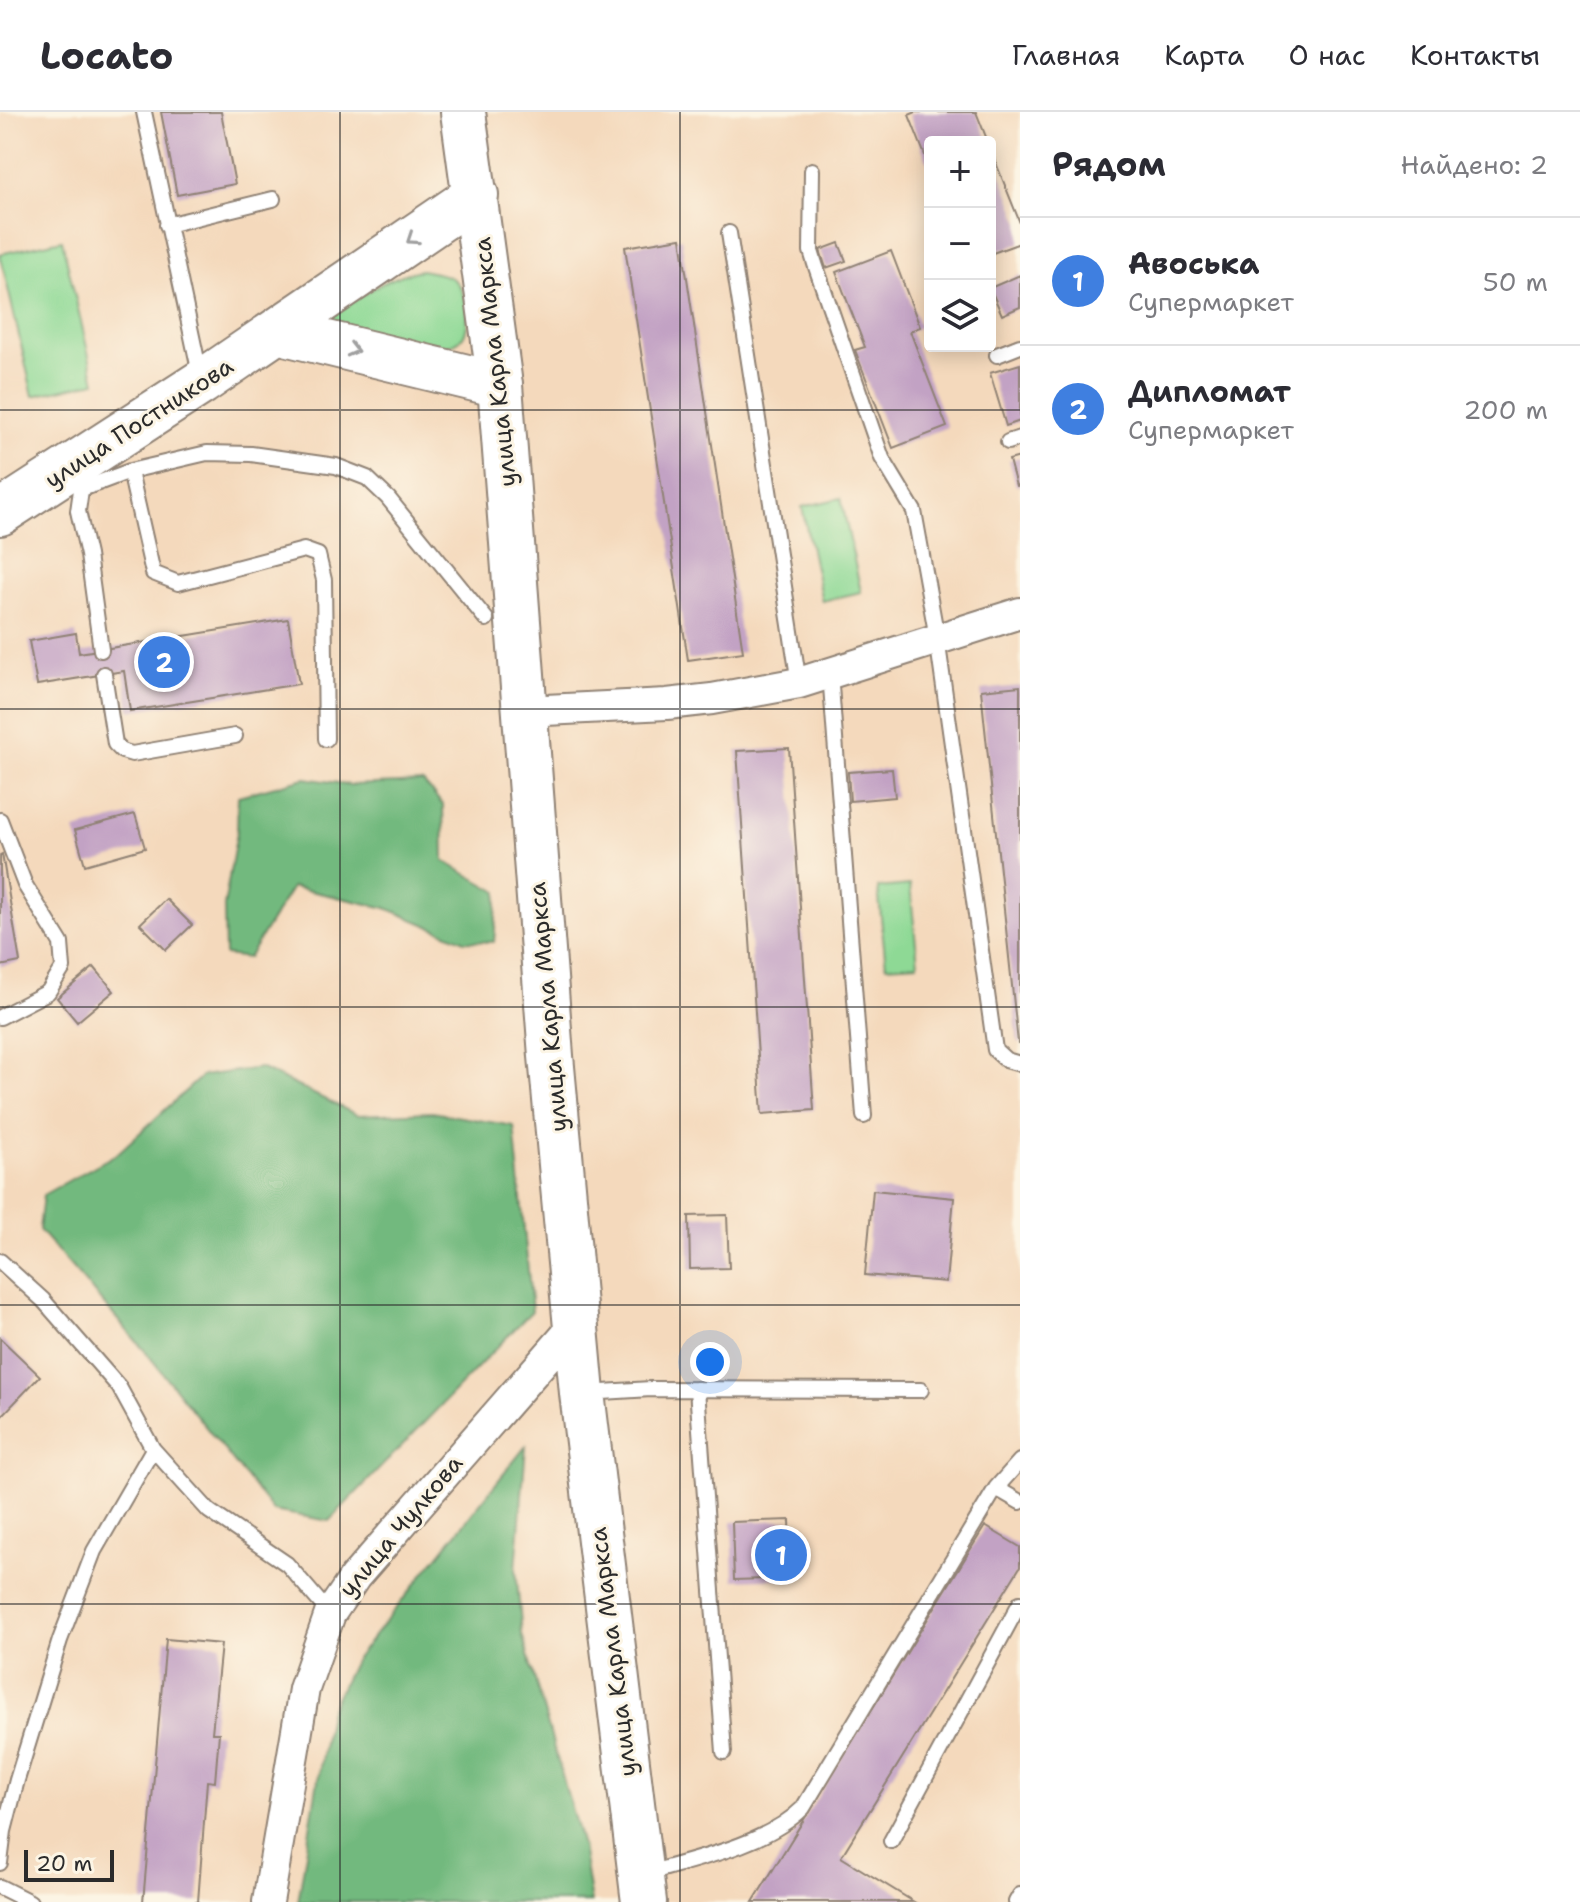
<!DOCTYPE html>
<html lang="ru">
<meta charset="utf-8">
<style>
body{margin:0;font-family:"Shantell Sans",sans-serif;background:#f7f7f7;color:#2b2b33}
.controls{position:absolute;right:24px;top:24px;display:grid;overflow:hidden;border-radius:8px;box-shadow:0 4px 20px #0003}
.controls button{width:72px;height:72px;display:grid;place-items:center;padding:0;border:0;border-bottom:2px solid #e1e1e2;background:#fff;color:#2b2b33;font:40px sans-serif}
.scale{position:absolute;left:24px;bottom:20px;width:90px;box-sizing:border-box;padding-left:8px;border:4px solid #2b2b2b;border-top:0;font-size:22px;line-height:28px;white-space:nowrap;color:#2b2b2b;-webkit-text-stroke:6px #fcf5e5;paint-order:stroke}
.you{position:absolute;left:710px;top:1250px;width:28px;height:28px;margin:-20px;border:6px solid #fff;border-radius:50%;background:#1a73e8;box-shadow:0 0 0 12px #1a73e833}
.badge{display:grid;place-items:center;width:52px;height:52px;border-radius:50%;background:#7c3aed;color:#fff;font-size:26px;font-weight:700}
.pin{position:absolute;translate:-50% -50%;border:4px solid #fff;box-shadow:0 2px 8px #0006}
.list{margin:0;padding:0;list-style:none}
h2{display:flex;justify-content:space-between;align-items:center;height:104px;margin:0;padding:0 32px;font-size:34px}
h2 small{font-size:26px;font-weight:400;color:#7c7c81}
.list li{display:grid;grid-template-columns:52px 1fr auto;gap:24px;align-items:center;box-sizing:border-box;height:128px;padding:0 32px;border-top:2px solid #e1e1e2}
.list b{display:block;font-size:30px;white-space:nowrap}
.list p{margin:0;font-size:26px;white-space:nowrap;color:#7c7c81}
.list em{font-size:26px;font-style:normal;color:#7c7c81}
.icon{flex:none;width:44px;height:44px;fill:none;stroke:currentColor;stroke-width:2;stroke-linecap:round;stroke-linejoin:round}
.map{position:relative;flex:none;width:1020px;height:1790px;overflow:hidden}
header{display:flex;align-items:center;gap:48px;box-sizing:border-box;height:112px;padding:0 40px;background:#fff;border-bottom:2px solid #e1e1e2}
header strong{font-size:38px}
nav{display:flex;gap:44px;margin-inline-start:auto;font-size:28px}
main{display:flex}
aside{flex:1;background:#fff}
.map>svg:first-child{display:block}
</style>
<header>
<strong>Locato</strong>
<nav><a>Главная</a><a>Карта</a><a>О нас</a><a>Контакты</a></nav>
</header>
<main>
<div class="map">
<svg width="1020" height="1790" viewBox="0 0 1020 1790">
<rect width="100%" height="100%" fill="#fcf5e5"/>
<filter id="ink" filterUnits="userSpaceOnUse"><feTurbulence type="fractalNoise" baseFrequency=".0125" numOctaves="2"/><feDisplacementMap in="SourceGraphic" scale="16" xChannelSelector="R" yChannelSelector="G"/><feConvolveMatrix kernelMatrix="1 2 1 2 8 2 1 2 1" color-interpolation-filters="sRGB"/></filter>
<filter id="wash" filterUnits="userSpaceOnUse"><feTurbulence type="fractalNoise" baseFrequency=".006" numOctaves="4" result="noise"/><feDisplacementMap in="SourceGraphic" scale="32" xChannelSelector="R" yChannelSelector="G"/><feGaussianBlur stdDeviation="1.8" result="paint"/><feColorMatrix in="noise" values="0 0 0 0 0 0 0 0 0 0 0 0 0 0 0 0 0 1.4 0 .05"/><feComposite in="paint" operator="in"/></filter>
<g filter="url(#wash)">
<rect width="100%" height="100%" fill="#f4d9bc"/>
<path fill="#8ed995" stroke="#5c8260" stroke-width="2" d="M62,128L95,270L33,284L0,142Z
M421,158C431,160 442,161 451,166C467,174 474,216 460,228C452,235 441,234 430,234L326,208C356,188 385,164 421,158Z
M841,386L861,480L822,489L802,395Z
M910,773L918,852L886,854L878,776Z"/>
<path fill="#72b97e" stroke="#4e7254" stroke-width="2" d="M305,666L351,673L423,670L443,693L444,749L498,780L494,830L465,829L386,796L292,775L248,846L225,843L224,794L237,720L238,684Z
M260,956L357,1003L432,1000L514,1014L532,1199L329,1409L273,1399L145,1239L39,1118L43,1083L118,1041L202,964Z
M526,1334L516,1457L522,1522L582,1734L591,1790H298L329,1600L354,1549Z"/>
<g id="blocks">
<path fill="#c2a2c4" d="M161,0H221L235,72L177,83Z
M916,0H976L988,30H930V56L909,3Z
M990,36L1020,111V131L990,142Z
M681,126L743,540L688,548L625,135Z
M839,131L846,149L826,156L820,138Z
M891,139L920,215L910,219L947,315L893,336L855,238L865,235L836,160Z
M1020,163V195L1002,203L990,176Z
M1020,252V309L1006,314L990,261Z
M1020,345V373L1016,374L1009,348Z
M288,507L299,572L130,599L124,559L37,573L29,529L76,521L79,541Z
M1020,574V931H1018L981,578Z
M789,636L814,998L762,1002L737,639Z
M892,657L895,685L850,689L848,660Z
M135,702L145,736L85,753L75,718Z
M2,742L20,850L0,854V743Z
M166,787L192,813L166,838L140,812Z
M94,855L114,879L77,910L57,886Z
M873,1078L954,1086L946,1170L865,1163Z
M727,1103L729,1156L690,1157L689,1104Z
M0,1226L40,1264L0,1306Z
M790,1408L792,1466L734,1468L732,1410Z
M985,1414L1020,1435V1455L841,1745L914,1790H753Z
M166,1527L221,1532L212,1621H219L215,1670L207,1669L198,1790H143Z"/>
</g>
</g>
<g filter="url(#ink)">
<use href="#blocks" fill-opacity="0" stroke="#908274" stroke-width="2"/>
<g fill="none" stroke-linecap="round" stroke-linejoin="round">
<defs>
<path id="service" d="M144,0L200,262
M812,58L811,139L815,152L882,346L914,399L937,526L995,938L1006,948L1020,952
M167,113L273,87
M729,121L799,571
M997,243L1020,234
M1008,330L1020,326
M130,359L153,461L178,471L304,438L318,443L324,468L326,627
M82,371L78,399L88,443L101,538
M82,377L130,359L207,341L251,342L336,354L367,366L388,386L486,507
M830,561L864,1004
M104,562L115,632L122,639L132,642L235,624
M0,708L25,773L61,831L63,856L48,880L0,905
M0,1149L43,1188L119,1275L153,1337L209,1399L287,1452L330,1502
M697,1277L724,1640
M586,1281L651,1277L921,1278
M996,1376L1020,1349
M891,1729L1020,1491
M0,1751L4,1719L17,1668L60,1528L94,1439L153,1337
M644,1762C693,1748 766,1733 803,1696L996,1376L1020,1390
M0,1775L30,1790
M1016,1790L1020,1783"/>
<path id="minor" d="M525,599L667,592L712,587L799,571L1020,501
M268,1790L304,1577L330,1502L355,1465L575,1213"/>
<path id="primary" d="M277,219L500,273
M0,401L202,270L476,83"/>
<path id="trunk" d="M463,0L500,273L551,944L582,1281L644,1790"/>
</defs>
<use href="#service" stroke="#908274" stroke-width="18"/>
<use href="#minor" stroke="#908274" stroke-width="34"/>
<use href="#primary" stroke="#908274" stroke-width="48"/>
<use href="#trunk" stroke="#908274" stroke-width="48"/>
<use href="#service" stroke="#fff" stroke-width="14"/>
<use href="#minor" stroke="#fff" stroke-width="30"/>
<use href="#primary" stroke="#fff" stroke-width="44"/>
<use href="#trunk" stroke="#fff" stroke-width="44"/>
</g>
<defs><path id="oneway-chevron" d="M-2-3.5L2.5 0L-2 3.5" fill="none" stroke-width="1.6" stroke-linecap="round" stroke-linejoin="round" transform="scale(2)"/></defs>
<g stroke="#a0a0a0">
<use href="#oneway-chevron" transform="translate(412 127) rotate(146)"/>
<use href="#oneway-chevron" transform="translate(353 238) rotate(14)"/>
</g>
</g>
<path fill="none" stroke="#2b2b2b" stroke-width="2" stroke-opacity="0.55" d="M340,0V1790M680,0V1790M0,298H1020M0,597H1020M0,895H1020M0,1193H1020M0,1492H1020"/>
<g text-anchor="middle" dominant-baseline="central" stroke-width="6" stroke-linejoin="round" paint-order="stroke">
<g font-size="24" fill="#2b2b2b" stroke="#fcf5e5">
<text transform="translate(495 250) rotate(-96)">улица Карла Маркса</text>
<text transform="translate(139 311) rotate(-33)">улица Постникова</text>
<text transform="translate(548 895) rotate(-95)">улица Карла Маркса</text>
<text transform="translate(401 1414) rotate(-50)">улица Чулкова</text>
<text transform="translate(613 1540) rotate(-97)">улица Карла Маркса</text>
</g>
</g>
</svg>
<div class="controls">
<button>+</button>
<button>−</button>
<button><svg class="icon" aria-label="layers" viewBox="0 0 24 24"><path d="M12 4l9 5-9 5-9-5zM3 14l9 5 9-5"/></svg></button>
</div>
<div class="scale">20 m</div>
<div class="you"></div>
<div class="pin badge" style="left:781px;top:1443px;background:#3f7fe0">1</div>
<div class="pin badge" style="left:164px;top:550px;background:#3f7fe0">2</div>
</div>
<aside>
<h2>Рядом<small>Найдено: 2</small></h2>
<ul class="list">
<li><span class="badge" style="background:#3f7fe0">1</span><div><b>Авоська</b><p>Супермаркет</p></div><em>50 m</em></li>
<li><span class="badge" style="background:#3f7fe0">2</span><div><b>Дипломат</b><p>Супермаркет</p></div><em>200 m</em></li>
</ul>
</aside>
</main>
